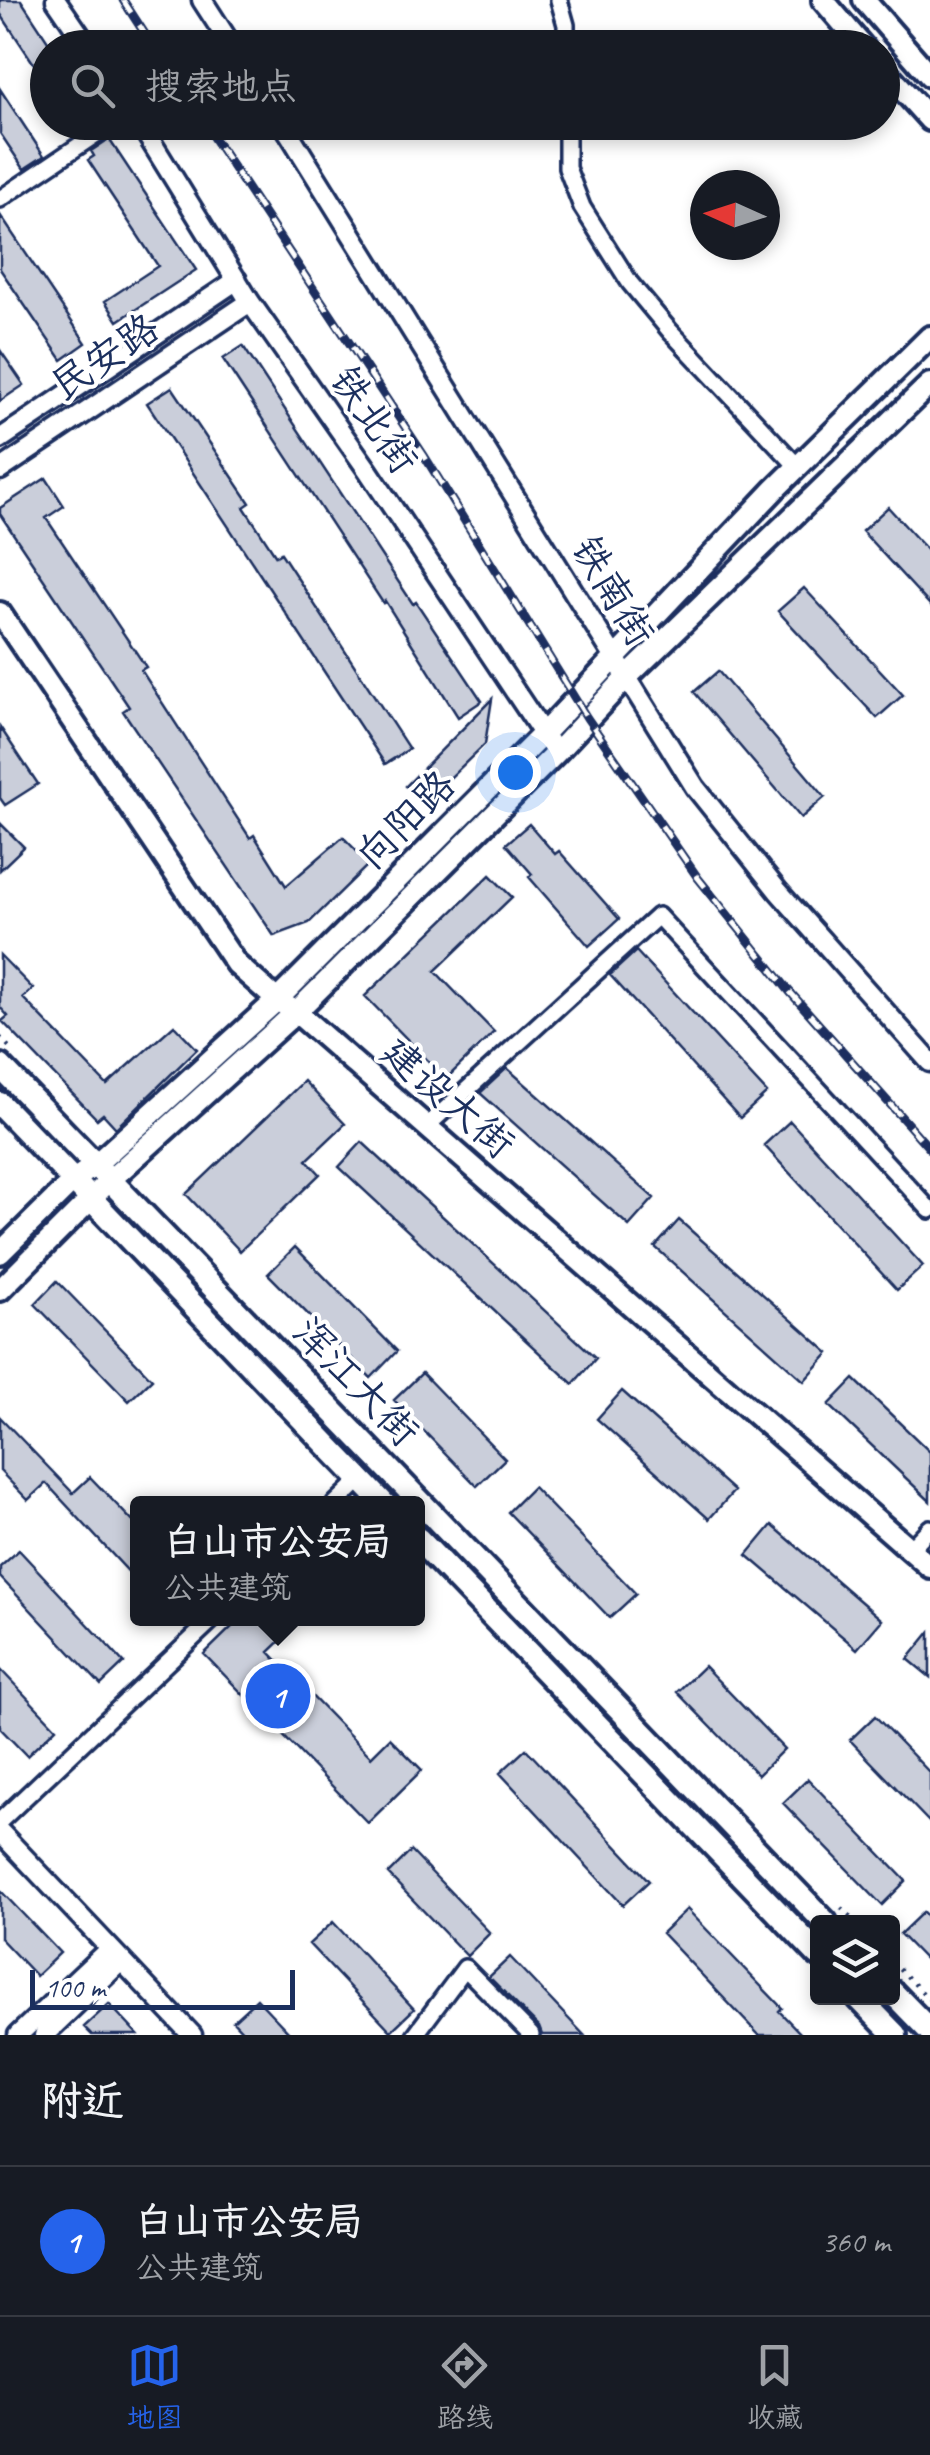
<!DOCTYPE html>
<html lang="zh">
<meta charset="utf-8">
<style>
body{margin:0;font-family:Caveat,"LXGW WenKai TC",sans-serif;background:#242831;color:#f1f3f6}
.controls{position:absolute;right:30px;bottom:30px;display:grid;overflow:hidden;border-radius:10px;box-shadow:0 5px 15px #0003}
.controls button{width:90px;height:90px;display:grid;place-items:center;padding:0;border:0;border-bottom:2px solid #363941;background:#171b24;color:#f1f3f6;font:50px sans-serif}
.compass{position:absolute;left:690px;top:170px;width:90px;height:90px;border-radius:50%;background:#171b24;box-shadow:0 5px 15px #0003;rotate:273deg}
.scale{position:absolute;left:30px;bottom:25px;width:265px;box-sizing:border-box;padding-left:10px;border:5px solid #1b2f5e;border-top:0;font-size:28px;line-height:35px;white-space:nowrap;color:#1b2f5e;-webkit-text-stroke:8px #fff;paint-order:stroke}
.you{position:absolute;left:515px;top:772px;width:35px;height:35px;margin:-25px;border:8px solid #fff;border-radius:50%;background:#1a73e8;box-shadow:0 0 0 15px #1a73e833}
.badge{display:grid;place-items:center;width:65px;height:65px;border-radius:50%;background:#2563eb;color:#fff;font-size:32px;font-weight:700}
.pin{position:absolute;translate:-50% -50%;border:5px solid #fff;box-shadow:0 2px 10px #0006}
.popup{position:absolute;left:130px;top:1496px;width:295px;height:130px;box-sizing:border-box;display:grid;place-content:center;border-radius:10px;background:#171b24;filter:drop-shadow(0 2px 8px #0005);font-size:32px;white-space:nowrap;color:#9ea1a6}
.popup b{font-size:38px;color:#f1f3f6}
.popup::after{content:'';position:absolute;left:50%;top:100%;margin-left:-20px;border:20px solid transparent;border-top-color:#171b24}
.list{margin:0;padding:0;list-style:none}
h2{display:flex;justify-content:space-between;align-items:center;height:130px;margin:0;padding:0 40px;font-size:42px}
h2 small{font-size:32px;font-weight:400;color:#9ea1a6}
.list li{display:grid;grid-template-columns:65px 1fr auto;gap:30px;align-items:center;box-sizing:border-box;height:150px;padding:0 40px;border-top:2px solid #363941}
.list b{display:block;font-size:38px;white-space:nowrap}
.list p{margin:0;font-size:32px;white-space:nowrap;color:#9ea1a6}
.list em{font-size:32px;font-style:normal;color:#9ea1a6}
.icon{flex:none;width:55px;height:55px;fill:none;stroke:currentColor;stroke-width:2;stroke-linecap:round;stroke-linejoin:round}
.map{position:relative;flex:none;width:930px;height:2035px;overflow:hidden}
.search{position:absolute;background:#171b24;box-shadow:0 5px 15px #0003;left:30px;right:30px;top:30px;height:110px;display:flex;align-items:center;gap:25px;box-sizing:border-box;padding:0 35px;border-radius:55px;color:#9ea1a6;font-size:38px}
.sheet{height:280px;background:#171b24}
nav{display:flex;justify-content:space-around;align-items:center;box-sizing:border-box;height:140px;border-top:2px solid #363941;background:#171b24;font-size:28px;color:#9ea1a6}
nav a{display:grid;justify-items:center;gap:5px}
nav .on{color:#2563eb}
.map>svg:first-child{display:block}
</style>
<div class="map">
<svg width="930" height="2035" viewBox="0 0 930 2035">
<rect width="100%" height="100%" fill="#fff"/>
<filter id="ink" filterUnits="userSpaceOnUse"><feTurbulence type="fractalNoise" baseFrequency=".01" numOctaves="2"/><feDisplacementMap in="SourceGraphic" scale="20" xChannelSelector="R" yChannelSelector="G"/><feConvolveMatrix kernelMatrix="1 2 1 2 8 2 1 2 1" color-interpolation-filters="sRGB"/></filter>
<g filter="url(#ink)">
<path fill="#caceda" stroke="#1b2f5e" stroke-width="2.5" d="M0,0H21L48,41V85L0,13Z
M0,89L44,156L24,169L0,133Z
M109,139L196,270L118,321L105,301L158,266L88,160L94,156L91,151Z
M0,215L86,343L62,360L0,269Z
M243,346L413,604L416,602L482,701L458,717L385,601L383,603L223,359Z
M0,350L24,385L0,401Z
M172,387L250,503L244,507L276,556L281,553L409,749L385,764L147,403Z
M46,478L64,506L46,518L146,667L141,670L250,838L254,835L286,886L343,837L369,864L309,923L274,936L123,711L129,707L0,514V508Z
M888,507L930,553V605L862,531Z
M804,588L903,695L877,718L778,611Z
M718,671L825,797L801,818L694,692Z
M492,699L485,744L423,804L406,786Z
M0,727L38,784L5,805L0,798Z
M0,823L24,847L0,870Z
M529,824L555,854L559,851L619,919L589,946L529,877L532,874L506,844Z
M490,875L512,897L435,971L494,1032L446,1079L365,996Z
M636,951L767,1093L740,1118L610,975Z
M0,955L33,989L23,998L107,1085L174,1025L197,1049L116,1128L103,1114L97,1119L2,1021L8,1016L0,1007Z
M507,1068L654,1198L629,1226L480,1093Z
M304,1081L345,1124L307,1160L320,1174L240,1251L186,1194Z
M790,1121L923,1266L897,1290L764,1145Z
M362,1142L596,1358L573,1384L339,1167Z
M679,1220L829,1353L804,1381L655,1247Z
M295,1247L397,1351L371,1378L268,1274Z
M57,1281L152,1379L129,1401L35,1304Z
M422,1373L505,1459L477,1486L394,1400Z
M854,1379L930,1452V1501L829,1405Z
M622,1391L734,1491L709,1519L597,1419Z
M0,1417L73,1493L90,1477L138,1527V1582L46,1483L28,1500L0,1471Z
M533,1487L636,1594L610,1618L508,1512Z
M772,1525L882,1620L857,1649L747,1555Z
M19,1550L124,1663L101,1685L0,1577V1567Z
M241,1618H278L290,1632L269,1652L371,1757L390,1738L422,1770L368,1823L204,1654Z
M930,1632V1677L908,1659Z
M704,1666L784,1749L758,1775L677,1692Z
M0,1669L56,1728L27,1756L0,1728Z
M875,1716L930,1773V1823L850,1740Z
M526,1749L649,1881L623,1905L500,1773Z
M808,1779L906,1881L882,1905L783,1803Z
M411,1851L490,1933L467,1956L388,1874Z
M0,1890L60,1953L36,1976L0,1938Z
M687,1909L782,2008L779,2011L802,2035H759L662,1933Z
M923,1912L930,1919V1965L900,1934Z
M333,1922L414,2009L391,2031L309,1944Z
M510,1957L584,2035H542L539,2027L489,1977Z
M257,1999L291,2035H246L233,2021Z
M109,2004L138,2035H92L84,2027Z"/>
<g fill="none" stroke-linecap="round" stroke-linejoin="round">
<defs>
<path id="minor" d="M559,0L566,25V48
M567,122V168L582,207L630,283L670,331L798,467
M0,199L114,122
M427,1126L658,916L930,1210
M335,1504L361,1479
M910,1549L930,1528
M0,1821L214,1618
M415,2035L465,1968L531,2035"/>
<path id="tertiary" d="M56,0L89,48
M202,0L233,48
M139,122L250,302L367,469L556,753
M282,122L695,787L778,891L930,1062
M0,439L237,280
M0,470L250,302
M0,1832L192,2035
M18,2035L109,1949
M44,2035L121,1961"/>
<path id="secondary" d="M823,0L864,48
M864,0L930,76
M882,67L930,120
M0,613L236,964L277,1000L296,1012L930,1567
M0,1253L74,1180L95,1165L277,1000L542,735L775,489L930,337
M0,1290L109,1181L296,1012L556,753L625,679L930,384"/>
<path id="primary" d="M0,1066L825,1922
M0,1104L384,1504
M418,1539L818,1954
M892,1992L930,2031
M859,1998L895,2035"/>
</defs>
<use href="#minor" stroke="#1b2f5e" stroke-width="22"/>
<use href="#tertiary" stroke="#1b2f5e" stroke-width="25"/>
<use href="#secondary" stroke="#1b2f5e" stroke-width="28"/>
<use href="#primary" stroke="#1b2f5e" stroke-width="30"/>
<path stroke="#1b2f5e" stroke-width="4" stroke-dasharray="2.5 8" stroke-linecap="butt" d="M0,1037L11,1049
M841,1908L855,1922
M892,1961L930,2000"/>
<use href="#minor" stroke="#fff" stroke-width="15"/>
<use href="#tertiary" stroke="#fff" stroke-width="18"/>
<use href="#secondary" stroke="#fff" stroke-width="20"/>
<use href="#primary" stroke="#fff" stroke-width="22"/>
<defs>
<path id="rail" d="M123,0L154,48
M203,122L425,457L587,718L698,878L790,992L930,1149"/>
</defs>
<use href="#rail" stroke="#1b2f5e" stroke-width="9"/>
<use href="#rail" stroke="#fff" stroke-width="5" stroke-dasharray="15" stroke-linecap="butt"/>
</g>
</g>
<g text-anchor="middle" dominant-baseline="central" stroke-width="8" stroke-linejoin="round" paint-order="stroke">
<g font-size="40" fill="#1b2f5e" stroke="#fff">
<text transform="translate(105 357) rotate(-34)">民安路</text>
<text transform="translate(374 420) rotate(55)">铁北街</text>
<text transform="translate(613 591) rotate(59)">铁南街</text>
<text transform="translate(406 820) rotate(-45)">向阳路</text>
<text transform="translate(448 1098) rotate(41)">建设大街</text>
<text transform="translate(356 1382) rotate(46)">浑江大街</text>
</g>
</g>
</svg>
<div class="controls">
<button><svg class="icon" aria-label="layers" viewBox="0 0 24 24"><path d="M12 4l9 5-9 5-9-5zM3 14l9 5 9-5"/></svg></button>
</div>
<svg class="compass" viewBox="-18 -18 36 36"><path d="M0-13l5 13h-10z" fill="#e53935"/><path d="M0 13l5-13h-10z" fill="#9ea1a6"/></svg>
<div class="scale">100 m</div>
<div class="you"></div>
<div class="pin badge" style="left:278px;top:1696px">1</div>
<div class="popup"><b>白山市公安局</b>公共建筑</div>
<div class="search"><svg class="icon" aria-label="search" viewBox="0 0 24 24"><circle cx="10" cy="10" r="6"/><path d="M15 15l6 6"/></svg>搜索地点</div>
</div>
<section class="sheet">
<h2>附近<small></small></h2>
<ul class="list">
<li><span class="badge">1</span><div><b>白山市公安局</b><p>公共建筑</p></div><em>360 m</em></li>
</ul>
</section>
<nav>
<a class="on"><svg class="icon" aria-label="map" viewBox="0 0 24 24"><path d="M3 6l6-2 6 2 6-2v14l-6 2-6-2-6 2zM9 4v14M15 6v14"/></svg>地图</a>
<a><svg class="icon" aria-label="directions" viewBox="0 0 24 24"><path d="M12 3l9 9-9 9-9-9zM9 14v-3h6M13 9l2 2-2 2"/></svg>路线</a>
<a><svg class="icon" aria-label="saved" viewBox="0 0 24 24"><path d="M7 4h10v16l-5-4-5 4z"/></svg>收藏</a>
</nav>
